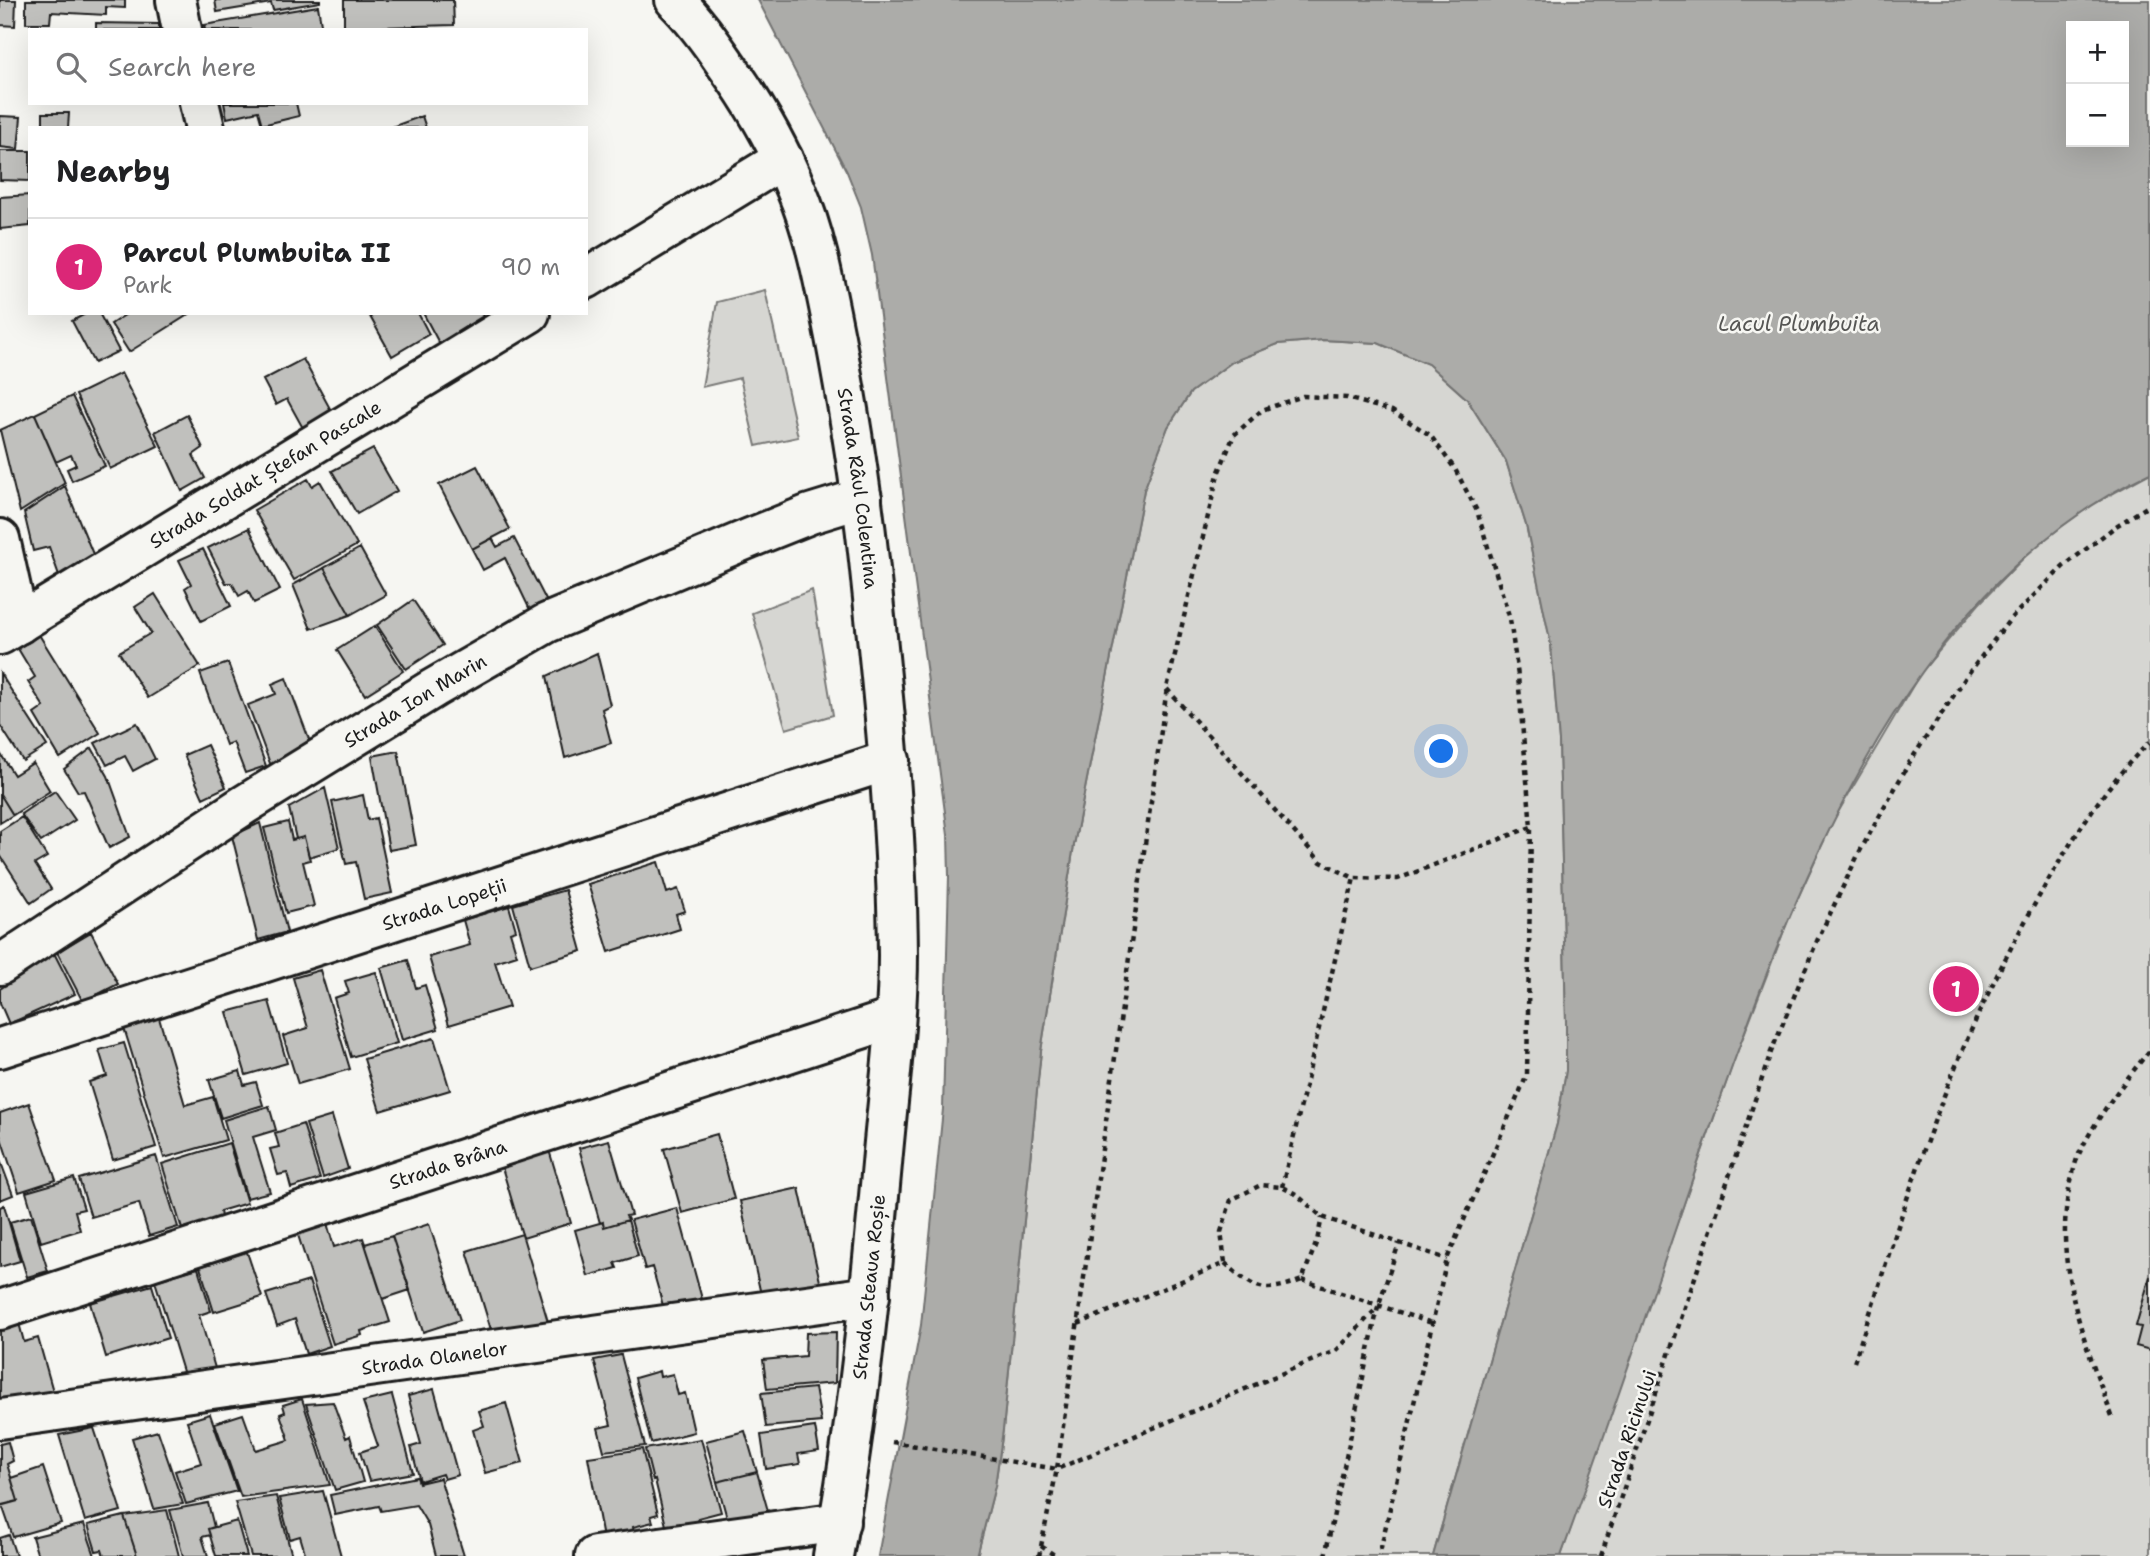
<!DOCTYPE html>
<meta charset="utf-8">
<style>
body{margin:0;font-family:"Shantell Sans",sans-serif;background:#f2f2f2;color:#202124}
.controls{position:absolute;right:21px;top:21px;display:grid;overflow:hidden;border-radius:0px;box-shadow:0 7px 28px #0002}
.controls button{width:63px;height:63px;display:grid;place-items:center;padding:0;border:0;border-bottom:2px solid #e0e0e0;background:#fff;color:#202124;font:35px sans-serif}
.you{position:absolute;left:1442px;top:752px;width:24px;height:24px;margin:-18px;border:5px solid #fff;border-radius:50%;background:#1a73e8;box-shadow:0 0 0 10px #1a73e833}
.badge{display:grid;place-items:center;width:46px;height:46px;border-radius:50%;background:#db2777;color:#fff;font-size:23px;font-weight:700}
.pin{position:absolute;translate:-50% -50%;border:4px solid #fff;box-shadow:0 2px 7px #0006}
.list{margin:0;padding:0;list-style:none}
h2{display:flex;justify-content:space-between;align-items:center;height:91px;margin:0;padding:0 28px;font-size:30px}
h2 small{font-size:23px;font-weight:400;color:#757577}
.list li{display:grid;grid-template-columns:46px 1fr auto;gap:21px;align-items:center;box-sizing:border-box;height:98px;padding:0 28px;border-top:2px solid #e0e0e0}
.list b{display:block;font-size:26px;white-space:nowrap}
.list p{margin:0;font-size:23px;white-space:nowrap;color:#757577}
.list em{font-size:23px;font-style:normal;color:#757577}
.icon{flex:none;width:38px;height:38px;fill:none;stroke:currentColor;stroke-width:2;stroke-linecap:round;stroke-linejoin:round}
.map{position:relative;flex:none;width:2150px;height:1556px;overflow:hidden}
.search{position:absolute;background:#fff;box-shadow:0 7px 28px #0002;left:28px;top:28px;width:560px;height:77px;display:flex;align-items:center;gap:18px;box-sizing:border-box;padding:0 24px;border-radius:0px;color:#757577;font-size:26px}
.panel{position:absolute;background:#fff;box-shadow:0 7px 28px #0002;left:28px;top:126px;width:560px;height:189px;border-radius:0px}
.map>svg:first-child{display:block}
</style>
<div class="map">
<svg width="2150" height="1556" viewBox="0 0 2150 1556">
<rect width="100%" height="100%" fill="#f6f6f2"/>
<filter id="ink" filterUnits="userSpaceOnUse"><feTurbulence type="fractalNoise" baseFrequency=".0143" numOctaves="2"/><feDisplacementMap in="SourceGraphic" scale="14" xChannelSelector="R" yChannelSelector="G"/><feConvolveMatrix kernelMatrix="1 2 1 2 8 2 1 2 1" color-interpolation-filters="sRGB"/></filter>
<g filter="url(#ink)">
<path fill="#d6d6d2" stroke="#797977" stroke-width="2" d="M765,290L798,437L756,446L740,378L702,387L717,302Z
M1323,340L1378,343L1428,364L1467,399L1506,461L1526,525L1551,644L1559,741L1566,1021V1071L1557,1124L1433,1556H977L995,1486L1003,1430L1041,1051L1074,845L1144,490L1168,427L1191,392L1232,362L1278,344Z
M2150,473V1556H1561L1733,1063L1790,915L1834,819L1921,672L1979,604L2034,547L2088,507Z
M812,590L833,715L786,729L752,613Z"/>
<path fill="#acaca9" stroke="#727271" stroke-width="2" fill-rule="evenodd" d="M758,0H2150V473C1895,595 1788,906 1701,1154C1655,1288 1610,1423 1561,1556H1433L1557,1124L1566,1071V1021L1559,741L1551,645L1526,525L1506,461L1467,399L1428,364L1378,343L1323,340L1278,344L1232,362L1191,392L1168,427L1144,490L1074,845L1041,1051L1003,1430L995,1486L977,1556H878L921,1325L943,1109L949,876L948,835L872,255L861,207L847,172ZM2071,26H2124V142H2071Z"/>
<path fill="#c0c0bd" stroke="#1c1c1c" stroke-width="2" d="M0,0H16L15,26L0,25Z
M26,0H125V8L106,7V15L51,12L50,23H26Z
M215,0H320V2L273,10L271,3L217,12Z
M344,0H453L454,25L344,28Z
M318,6L322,30H205L204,25Z
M96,23L159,24V30H96Z
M224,103H296L299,116L262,125L258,111L227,118Z
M43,113H69L68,128H43Z
M0,116L21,117L18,149L0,147Z
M422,116L426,128H389Z
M0,151H30V181L0,180Z
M30,195V226L0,229V197Z
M87,313H99L119,351L94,363L72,321Z
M128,313H191L129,352L111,324Z
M368,313H418L429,334L392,356Z
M423,313H481L483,316L439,343Z
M303,359L333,414L304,430L287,399L276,405L263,380Z
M121,373L158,446L110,469L76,395Z
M72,396L105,466L72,481L67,469L76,465L71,455L56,462L35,414Z
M35,414L65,483L20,512L0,430Z
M187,415L203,448L193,455L205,478L182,491L155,432Z
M373,449L397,491L357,514L332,471Z
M477,466L510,529L472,549L439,485Z
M308,479L312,486L320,481L357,545L294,580L254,510Z
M65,486L95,559L60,578L49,547L33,551L24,513Z
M249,528L280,590L254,603L248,591L239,596L232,583H226L208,548Z
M492,538L497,547L514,538L547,602L530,610L505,558L483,570L472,549Z
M360,548L386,595L350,615L324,568Z
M203,549L231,606L201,621L185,588L191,584L179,560Z
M324,568L350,615L311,629L293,585Z
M155,594L200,666L148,698L119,652L151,633L135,607Z
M413,600L443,645L406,669L377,625Z
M375,626L403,671L365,695L337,650Z
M38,633L100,733L60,758L34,714L44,707L28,682L35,677L17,647Z
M597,653L610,705L602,709L611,743L565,758L547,676Z
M228,663L266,766L245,773L233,742L226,745L200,673Z
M0,673L47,746L23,761L0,725Z
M286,678L313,750L271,766L248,705L276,694L272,684Z
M137,723L155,759L133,771L125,756L107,765L95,743Z
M207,745L226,787L203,798L184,755Z
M92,748L108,776L130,837L109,848L84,791L78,792L64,769Z
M398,751L416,845L389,850L372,756Z
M0,753L14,775L33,763L50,791L13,815L0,794Z
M325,788L339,848L309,857L304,837L296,839L289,808Z
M55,791L75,820L41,842L21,814Z
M0,794L13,815L0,823Z
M363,795L368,820L376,818L392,893L364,899L356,862L346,864L332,802Z
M22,817L47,857L35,864L51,889L31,903L0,855V831Z
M288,822L292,840L304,837L310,860L303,862L314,906L286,913L264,828Z
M260,823L287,932L258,940L232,836Z
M658,862L667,893L678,889L685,911L676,914L680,929L609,952L588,884Z
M565,890L582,951L530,966L513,905Z
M509,906L516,930L510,932L517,955L495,962L509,1007L449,1025L429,957L470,945L463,920Z
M91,932L118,984L83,1002L57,952Z
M54,953L75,994L9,1024L0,1003V989Z
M408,960L416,988L425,985L438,1029L402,1040L381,968Z
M320,970L350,1069L298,1084L283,1036L308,1028L293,978Z
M376,972L397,1043L351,1057L334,998L349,993L345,981Z
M269,1001L287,1063L246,1075L227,1012Z
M159,1018L185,1105L213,1097L226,1140L164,1158L124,1028Z
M434,1038L450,1090L380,1111L364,1059Z
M124,1043L156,1147L113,1160L89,1082L107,1076L99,1050Z
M240,1071L244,1085L256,1082L263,1105L221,1118L209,1080Z
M29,1103L56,1180L19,1192L0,1135V1113Z
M269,1106L276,1130L253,1137L270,1192L247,1198L224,1120Z
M332,1116L348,1169L323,1178L306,1124Z
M303,1124L320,1179L291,1188L287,1173L278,1175L270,1149L279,1147L275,1133Z
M717,1134L734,1199L682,1213L664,1149Z
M609,1140L631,1215L626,1216L628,1220L604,1227L603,1222L600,1223L579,1148Z
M229,1143L247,1203L220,1211L221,1217L182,1229L162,1164Z
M549,1150L571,1223L523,1238L501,1164Z
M156,1156L178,1227L149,1236L139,1203L91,1217L79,1179Z
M0,1160L13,1195L0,1200Z
M74,1178L84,1209L75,1211L80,1230L41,1242L26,1192Z
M799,1188L821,1286L762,1299L740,1201Z
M4,1205L20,1261L0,1267V1207Z
M677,1208L702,1299L664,1309L652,1267L645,1269L631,1220Z
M31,1216L48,1271L27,1277L10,1222Z
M628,1220L638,1256L615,1263L617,1268L588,1276L575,1230L603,1222L604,1227Z
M327,1223L334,1247L363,1238L390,1322L361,1331L362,1335L333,1344L297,1232Z
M429,1224L460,1320L423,1332L392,1236Z
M522,1234L549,1325L515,1335L512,1327L492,1333L467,1251Z
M392,1236L410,1290L383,1299L365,1244Z
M247,1252L262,1297L214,1312L200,1267Z
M198,1268L211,1311L199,1315L215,1368L185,1378L155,1281Z
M2150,1276V1350L2136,1346L2141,1327L2136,1326Z
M309,1281L330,1346L306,1354L295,1319L277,1326L266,1294Z
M152,1285L168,1338L106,1357L90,1303Z
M19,1323L24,1342L38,1338L54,1395L0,1406V1329Z
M836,1332L835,1383L767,1389L763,1360L805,1356L806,1333Z
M621,1355L645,1446L604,1451L598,1428L611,1425L594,1360Z
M659,1371L660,1377L673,1374L678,1395L685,1393L694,1432L651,1443L635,1378Z
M815,1388L821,1422L766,1427L761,1393Z
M434,1389L458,1475L444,1479L442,1474L420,1481L411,1447L421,1444L408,1396Z
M392,1395L413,1473L369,1481L360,1452L378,1446L363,1402Z
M302,1399L330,1485L241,1497L215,1423L243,1414L256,1450L289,1440L280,1414L285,1412L283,1405Z
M333,1402L346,1438L350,1436L363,1482L335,1490L306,1404Z
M506,1403L523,1463L485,1473L473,1430L484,1426L479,1411Z
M210,1414L237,1491L186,1504L175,1471L201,1463L187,1421Z
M815,1427L819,1451L798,1454L800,1464L766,1469L761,1435Z
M94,1428L121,1511L85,1521L59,1435Z
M158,1431L183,1504L154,1509L132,1438Z
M745,1431L757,1472L717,1482L706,1441Z
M701,1439L721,1512L698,1518L700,1526L668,1534L655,1480L653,1481L645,1449Z
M8,1442L13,1461L7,1464L18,1501L0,1506V1444Z
M642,1449L658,1514L651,1516L653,1522L633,1527L635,1538L604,1544L588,1457Z
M43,1467L61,1523L13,1537L2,1505L18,1501L11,1478Z
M757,1472L770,1518L730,1529L717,1482Z
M417,1477L419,1483L440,1478L464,1556H436L428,1525L416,1505L381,1511L379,1506L335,1515L330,1495Z
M323,1491L341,1556H306L300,1536L290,1539L279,1498Z
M276,1496L292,1556H251L235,1502Z
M208,1503L214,1527L208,1529L210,1535L202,1537L208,1556H183L170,1510Z
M167,1510L179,1556H137L124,1516Z
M124,1516L137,1556H104L102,1550L96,1551L88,1525Z
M237,1521L247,1556H216L208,1529Z
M84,1524L95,1556H38L32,1537Z
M9,1535L16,1556H0V1538Z"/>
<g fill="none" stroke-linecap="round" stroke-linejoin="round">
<defs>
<g id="minor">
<path d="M176,0L182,30"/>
<path id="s1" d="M675,0C694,19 710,41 725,63C753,102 778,144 796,189C816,236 825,287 835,337C849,411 861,485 869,560C883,692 897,822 898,955C898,1024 888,1094 882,1164C870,1295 857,1426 833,1556"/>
<path d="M199,103L205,128"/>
<path d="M586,279L783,159"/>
<path d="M0,539L19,624"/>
<path id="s2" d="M0,635L530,313"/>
<path id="s3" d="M0,965L244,805L434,688L547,623L750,538L810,514L862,498"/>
<path id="s4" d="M0,1048L890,760"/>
<path id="s5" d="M0,1310L895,1018"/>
<path id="s6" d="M0,1419L870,1296"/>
<path d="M595,1556L840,1522"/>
</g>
</defs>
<use href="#minor" stroke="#1c1c1c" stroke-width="44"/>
<path stroke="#1c1c1c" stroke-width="4.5" stroke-dasharray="5 5" stroke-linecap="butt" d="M1167,689L1321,862L1354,878L1398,879L1531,827
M1282,1187L1354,878
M1225,1263C1255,1290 1262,1294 1302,1280L1317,1241L1322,1217
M1302,1280L1432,1323
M1078,1324L1225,1263L1221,1232L1231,1200L1261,1185L1282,1187L1296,1194L1322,1217L1447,1259
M1854,1362C1883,1275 1909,1186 1942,1101C1973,1019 2013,939 2058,864C2084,821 2113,776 2150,742
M2112,1416C2084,1340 2050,1259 2072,1177C2074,1169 2076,1159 2080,1152C2098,1115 2124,1082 2150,1050
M892,1442L1057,1469L1337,1350L1378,1307
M1041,1546L1056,1556
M1039,1556L1057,1469L1167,688L1218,474L1234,435L1262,410L1303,396L1347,398L1392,411L1430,435L1455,469L1477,511L1510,619L1518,676L1531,827L1527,1075L1447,1259L1379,1556
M1325,1556L1378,1307L1399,1243
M1601,1556L1771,1052L1817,941L1859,853L1909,763L1968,674L2011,618L2064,566L2116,526L2150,505"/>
<use href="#minor" stroke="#f6f6f2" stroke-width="38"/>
</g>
</g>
<g text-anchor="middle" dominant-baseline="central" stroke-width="5" stroke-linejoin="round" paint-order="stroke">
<g font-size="19" fill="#1c1c1c" stroke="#f6f6f2">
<text stroke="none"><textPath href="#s2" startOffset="310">Strada Soldat Ștefan Pascale</textPath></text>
<text stroke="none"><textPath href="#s1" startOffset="532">Strada Râul Colentina</textPath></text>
<text stroke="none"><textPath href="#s3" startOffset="492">Strada Ion Marin</textPath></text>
<text stroke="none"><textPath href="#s4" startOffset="467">Strada Lopeții</textPath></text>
<text stroke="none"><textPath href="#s5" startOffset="471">Strada Brâna</textPath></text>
<text transform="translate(869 1287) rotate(-84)">Strada Steaua Roșie</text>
<text stroke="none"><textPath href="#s6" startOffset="439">Strada Olanelor</textPath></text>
<text transform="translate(1627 1439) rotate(-71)">Strada Ricinului</text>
</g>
<g font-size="21" font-style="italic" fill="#565654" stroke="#f6f6f2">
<text x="1799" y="324">Lacul Plumbuita</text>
</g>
</g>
</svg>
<div class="controls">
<button>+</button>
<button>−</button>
</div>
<div class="you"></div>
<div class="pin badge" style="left:1956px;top:989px">1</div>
<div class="search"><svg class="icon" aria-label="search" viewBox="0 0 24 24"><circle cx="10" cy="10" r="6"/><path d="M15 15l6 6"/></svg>Search here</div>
<section class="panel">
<h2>Nearby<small></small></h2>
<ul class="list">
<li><span class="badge">1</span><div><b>Parcul Plumbuita II</b><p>Park</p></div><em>90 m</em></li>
</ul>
</section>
</div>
